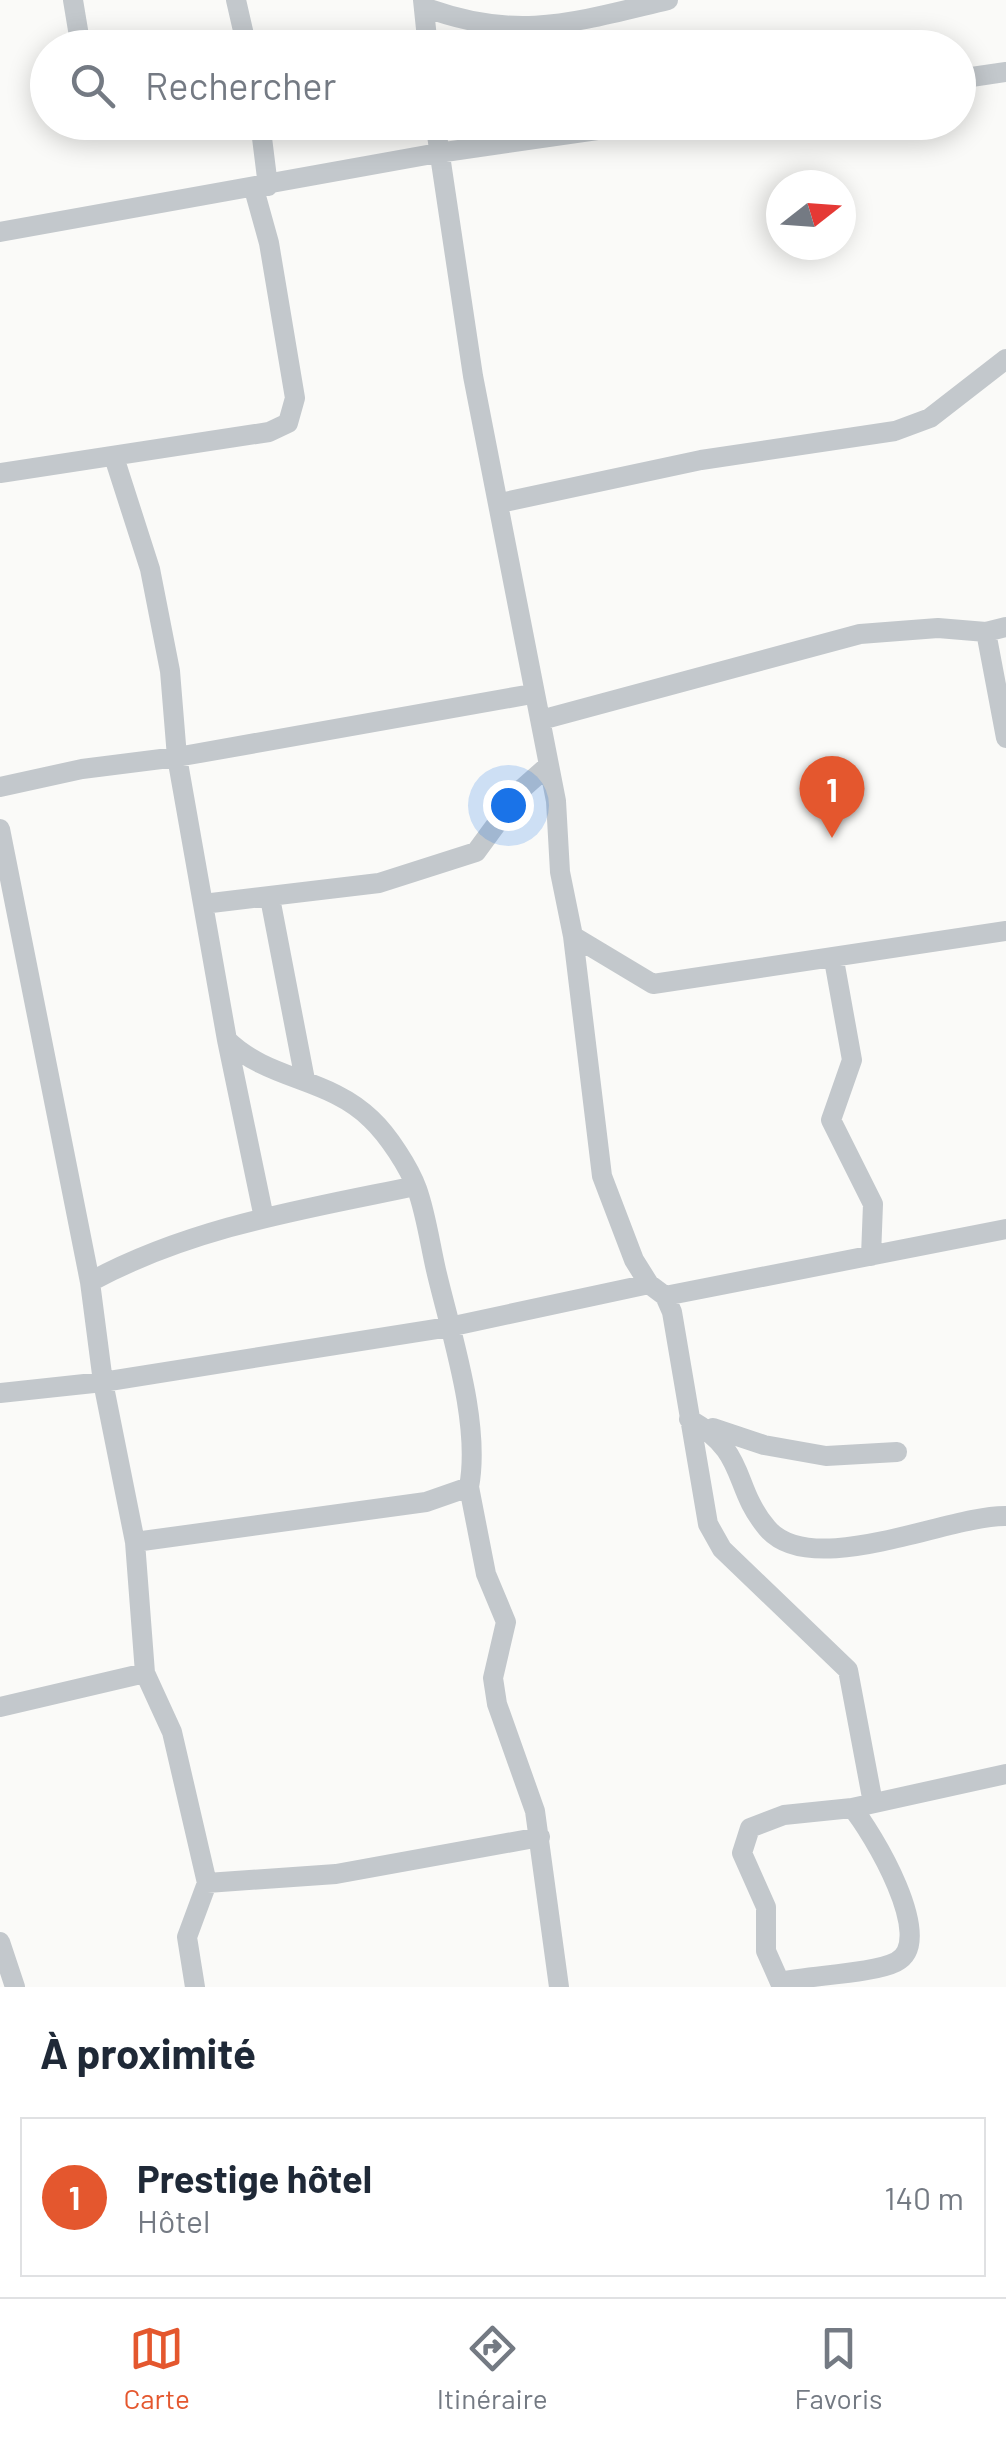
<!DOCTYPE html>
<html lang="fr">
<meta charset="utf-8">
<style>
body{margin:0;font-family:Barlow,sans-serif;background:#f2f2f3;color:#1f2937}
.compass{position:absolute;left:766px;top:170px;width:90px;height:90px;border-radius:50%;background:#fff;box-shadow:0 5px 25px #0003;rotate:73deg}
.you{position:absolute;left:508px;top:805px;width:35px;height:35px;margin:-25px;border:8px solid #fff;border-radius:50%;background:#1a73e8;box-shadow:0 0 0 15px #1a73e833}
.badge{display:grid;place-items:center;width:65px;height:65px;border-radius:50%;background:#e4572e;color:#fff;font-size:32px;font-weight:700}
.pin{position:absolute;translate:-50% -82px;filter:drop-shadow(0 2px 5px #0008)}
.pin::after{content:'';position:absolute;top:52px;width:35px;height:30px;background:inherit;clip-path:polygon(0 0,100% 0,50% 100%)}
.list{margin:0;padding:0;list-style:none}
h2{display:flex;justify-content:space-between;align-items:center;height:130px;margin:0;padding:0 40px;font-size:42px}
h2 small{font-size:32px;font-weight:400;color:#747a83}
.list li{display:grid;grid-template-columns:65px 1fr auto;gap:30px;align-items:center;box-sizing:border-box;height:160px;margin:0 20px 20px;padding:0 20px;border:2px solid #e0e1e3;border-radius:0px}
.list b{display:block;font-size:38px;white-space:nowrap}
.list p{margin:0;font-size:32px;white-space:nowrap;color:#747a83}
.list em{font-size:32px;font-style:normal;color:#747a83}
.icon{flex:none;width:55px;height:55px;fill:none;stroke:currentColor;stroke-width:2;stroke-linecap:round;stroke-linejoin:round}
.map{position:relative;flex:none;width:1006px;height:1987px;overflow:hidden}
.search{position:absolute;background:#fff;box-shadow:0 5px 25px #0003;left:30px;right:30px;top:30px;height:110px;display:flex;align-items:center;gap:25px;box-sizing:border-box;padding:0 35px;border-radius:55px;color:#747a83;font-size:38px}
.sheet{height:310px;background:#fff}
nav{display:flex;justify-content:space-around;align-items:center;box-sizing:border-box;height:140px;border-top:2px solid #e0e1e3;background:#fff;font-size:28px;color:#747a83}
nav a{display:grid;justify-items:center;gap:5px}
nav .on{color:#e4572e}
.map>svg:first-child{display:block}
</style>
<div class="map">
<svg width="1006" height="1987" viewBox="0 0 1006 1987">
<rect width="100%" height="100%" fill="#fafaf8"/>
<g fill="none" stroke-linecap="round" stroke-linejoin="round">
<path stroke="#c3c8cc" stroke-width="20" d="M73,0L81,48
M236,0L247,48
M423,0L428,48
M424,7C517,42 575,22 668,0
M958,79L1006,72
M260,122L268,186
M435,122L473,376L556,801L560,872L573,936L602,1176L634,1260L649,1284L665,1296L672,1312L708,1524L722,1549L848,1670L873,1803
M0,232L438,153L653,122
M114,457L150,569L170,671L177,757L227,1040C269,1081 328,1077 371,1119C388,1135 409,1167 417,1189C426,1214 430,1244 436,1270C451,1334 481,1423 469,1487L426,1502L135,1542
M0,473L269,432L288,423L295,398L269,243L254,189
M500,503L701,460L895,431L930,418L1006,359
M986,632L1006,627
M541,720L860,634L938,628L986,632L1006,738
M0,787L82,769L177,757L532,694
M0,829L90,1282L103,1382L135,1542L145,1673L172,1732L207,1883L187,1937L195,1987
M270,898L305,1080
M203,904L379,883L476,852L523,788L549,765
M573,936L653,984L1006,931
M834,960L852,1060L831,1120L873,1204L871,1256
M227,1040L264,1218
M90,1282C191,1227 305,1209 416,1186
M665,1296L1006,1229
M0,1393L103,1382L449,1327L649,1284
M689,1419C749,1453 731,1485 767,1528C811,1581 948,1515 1006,1516
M713,1428L764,1445L826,1456L897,1452
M469,1487L486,1574L506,1622L493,1678L497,1704L535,1811L559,1987
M0,1707L145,1673
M207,1883L336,1874L540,1837
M0,1942L15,1987
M780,1982C811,1975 872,1974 896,1962C938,1941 871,1830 852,1808
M782,1987L766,1951V1907L742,1853L750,1828L784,1815L852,1808L1006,1774"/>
</g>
</svg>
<svg class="compass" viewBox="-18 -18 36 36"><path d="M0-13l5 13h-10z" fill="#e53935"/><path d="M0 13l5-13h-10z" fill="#747a83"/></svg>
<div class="you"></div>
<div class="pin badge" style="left:832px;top:838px">1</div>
<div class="search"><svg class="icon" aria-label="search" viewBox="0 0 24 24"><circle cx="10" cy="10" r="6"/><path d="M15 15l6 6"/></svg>Rechercher</div>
</div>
<section class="sheet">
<h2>À proximité<small></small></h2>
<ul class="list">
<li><span class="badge">1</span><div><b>Prestige hôtel</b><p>Hôtel</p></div><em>140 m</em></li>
</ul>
</section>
<nav>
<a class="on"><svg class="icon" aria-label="map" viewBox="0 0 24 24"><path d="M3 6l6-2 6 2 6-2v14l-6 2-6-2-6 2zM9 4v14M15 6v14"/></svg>Carte</a>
<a><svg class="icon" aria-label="directions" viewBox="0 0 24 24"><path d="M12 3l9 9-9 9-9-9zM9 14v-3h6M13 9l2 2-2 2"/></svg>Itinéraire</a>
<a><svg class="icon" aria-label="saved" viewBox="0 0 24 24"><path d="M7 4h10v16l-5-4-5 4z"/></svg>Favoris</a>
</nav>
